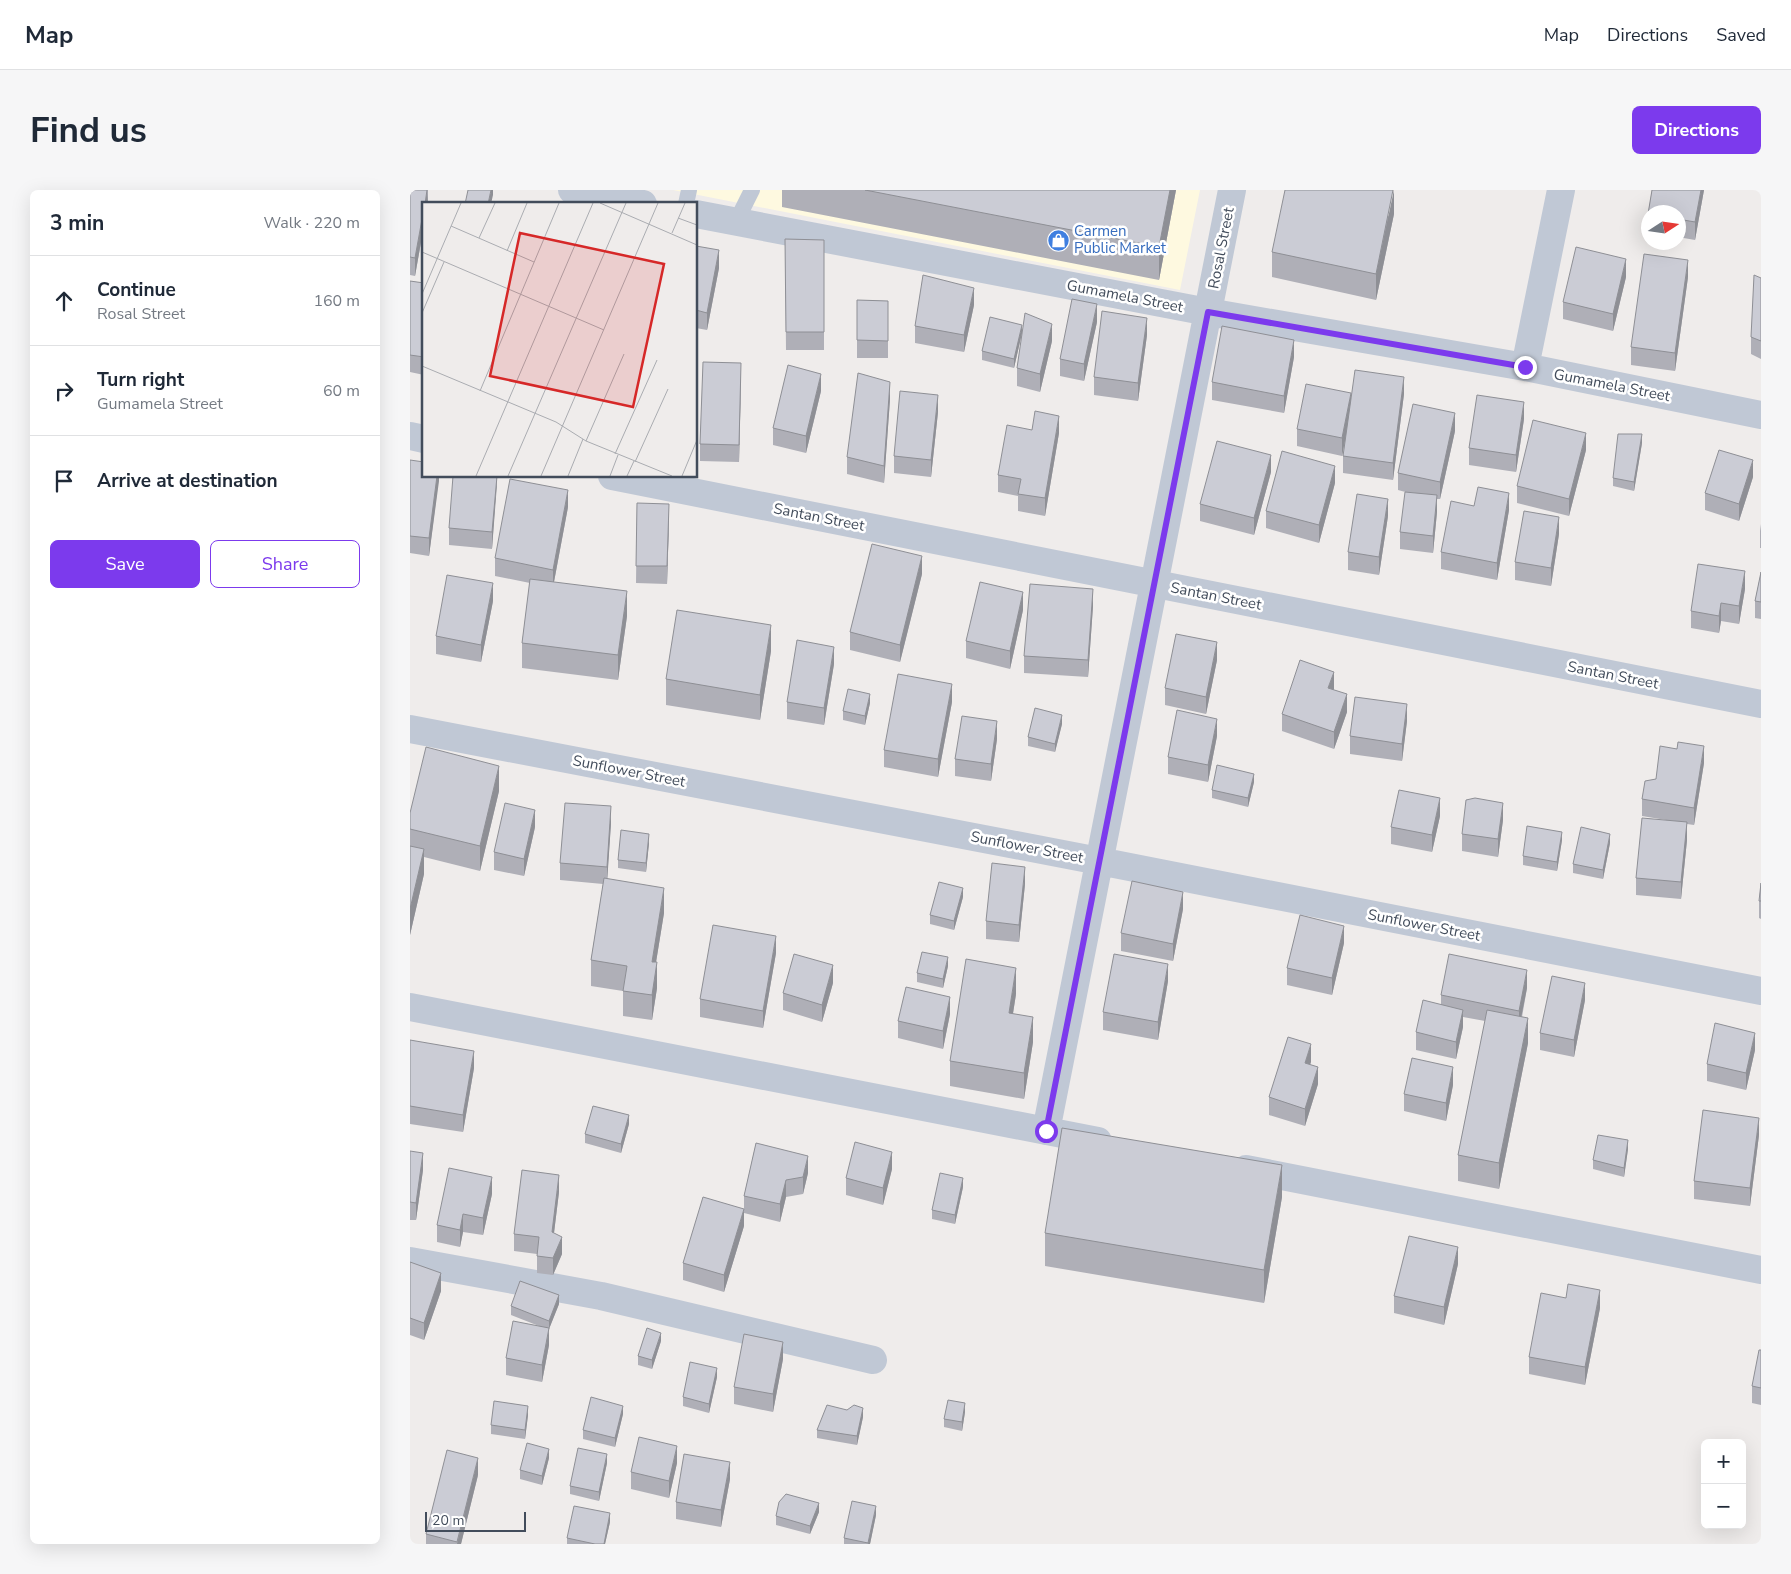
<!DOCTYPE html>
<meta charset="utf-8">
<style>
body{margin:0;font-family:"Nunito Sans",sans-serif;background:#f6f6f7;color:#1f2937}
.controls{position:absolute;right:15px;bottom:15px;display:grid;overflow:hidden;border-radius:8px;box-shadow:0 5px 20px #0002}
.controls button{width:45px;height:45px;display:grid;place-items:center;padding:0;border:0;border-bottom:1px solid #e0e1e3;background:#fff;color:#1f2937;font:25px sans-serif}
.compass{position:absolute;left:1231px;top:15px;width:45px;height:45px;border-radius:50%;background:#fff;box-shadow:0 5px 20px #0002;rotate:78deg}
.scale{position:absolute;left:15px;bottom:12px;width:101px;box-sizing:border-box;padding-left:5px;border:2px solid #424c5b;border-top:0;font-size:14px;line-height:18px;white-space:nowrap;color:#424c5b;-webkit-text-stroke:4px #fff;paint-order:stroke}
.stop{position:absolute;width:15px;height:15px;margin:-11px;border:4px solid #7c3aed;border-radius:50%;background:#fff}
.stop.end{background:#7c3aed;border-color:#fff;box-shadow:0 1px 5px #0008}
.list{margin:0;padding:0;list-style:none}
h2{display:flex;justify-content:space-between;align-items:center;height:65px;margin:0;padding:0 20px;font-size:21px}
h2 small{font-size:16px;font-weight:400;color:#747a83}
.list li{display:grid;grid-template-columns:32px 1fr auto;gap:15px;align-items:center;box-sizing:border-box;height:90px;padding:0 20px;border-top:1px solid #e0e1e3}
.list b{display:block;font-size:19px;white-space:nowrap}
.list p{margin:0;font-size:16px;white-space:nowrap;color:#747a83}
.list em{font-size:16px;font-style:normal;color:#747a83}
.actions{display:flex;gap:10px;padding:15px 20px}
.actions a{flex:1;padding:11px 0;border:1px solid #7c3aed;border-radius:8px;text-align:center;font-size:18px;color:#7c3aed}
.actions .main{background:#7c3aed;color:#fff}
.icon{flex:none;width:28px;height:28px;fill:none;stroke:currentColor;stroke-width:2;stroke-linecap:round;stroke-linejoin:round}
.map{position:relative;flex:none;width:1351px;height:1354px;overflow:hidden;border-radius:8px}
header{display:flex;align-items:center;gap:30px;box-sizing:border-box;height:70px;padding:0 25px;background:#fff;border-bottom:1px solid #e0e1e3}
header strong{font-size:24px}
nav{display:flex;gap:28px;margin-inline-start:auto;font-size:18px}
.intro{display:flex;align-items:center;justify-content:space-between;box-sizing:border-box;height:120px;padding:0 30px}
h1{margin:0;font-size:35px}
.button{padding:12px 22px;border-radius:8px;background:#7c3aed;color:#fff;font-size:18px;font-weight:700}
main{display:flex;gap:30px;padding:0 30px}
aside{flex:1;background:#fff;border-radius:8px;box-shadow:0 5px 20px #0002}
.map>svg:first-child{display:block}
</style>
<header>
<strong>Map</strong>
<nav><a>Map</a><a>Directions</a><a>Saved</a></nav>
</header>
<div class="intro"><h1>Find us</h1><a class="button">Directions</a></div>
<main>
<aside>
<h2>3 min<small>Walk · 220 m</small></h2>
<ul class="list">
<li><svg class="icon" aria-label="ahead" viewBox="0 0 24 24"><path d="M12 20V5M6 11l6-6 6 6"/></svg><div><b>Continue</b><p>Rosal Street</p></div><em>160 m</em></li>
<li><svg class="icon" aria-label="right" viewBox="0 0 24 24"><path d="M7 20v-9h11M14 6l5 5-5 5"/></svg><div><b>Turn right</b><p>Gumamela Street</p></div><em>60 m</em></li>
<li><svg class="icon" aria-label="arrive" viewBox="0 0 24 24"><path d="M6 21V4h12l-3 4 3 4H6"/></svg><div><b>Arrive at destination</b></div></li>
</ul>
<div class="actions"><a class="main">Save</a><a>Share</a></div>
</aside>
<div class="map">
<svg width="1351" height="1354" viewBox="0 0 1351 1354">
<rect width="100%" height="100%" fill="#efeceb"/>
<path fill="#fef9e0" d="M263,0H790L770,100Z"/>
<g fill="none" stroke-linecap="round" stroke-linejoin="round">
<path stroke="#c0c8d5" stroke-width="16" d="M276,14L279,0
M326,32L342,0"/>
<path stroke="#c0c8d5" stroke-width="28" d="M162,0L233,14
M286,24L798,122L1115,177L1351,225
M1115,177L1151,0
M0,246L14,249
M202,286L1351,514
M0,539L689,671L1351,801
M0,817L688,951
M636,941L822,0
M836,979L1351,1080
M0,1071L191,1106L463,1170"/>
</g>
<path fill="#afafb7" d="M0,0H18V14L5,86L0,85Z
M372,0H766L749,90L372,17Z
M1242,0H1294L1285,50L1268,47V22H1238V41V24Z
M984,24L966,110L862,87V62Z
M375,49L414,50V160H376Z
M286,56L309,78L297,140L286,138Z
M1216,87L1203,141L1153,129V112Z
M1278,87L1265,181L1221,175V157Z
M1351,88V169L1341,164V147Z
M0,91L14,93V185L0,182Z
M447,110L478,111V168H447Z
M564,115L554,162L505,153V136Z
M687,132L674,191L650,186V169Z
M612,143L604,178L572,170V161Z
M737,145L728,211L684,205V187Z
M642,151L630,202L607,196V178Z
M884,167L874,223L802,210V192Z
M331,190L329,272L290,271V254Z
M411,201L396,263L363,255V238Z
M994,204L983,290L933,283V266L935,251L932,266L887,256V239L941,210Z
M480,209L474,293L437,284V267Z
M528,222L521,287L484,283V266Z
M1114,229L1106,282L1059,275V258Z
M622,240L649,243L635,326L608,321V306L588,302V285Z
M1045,241L1030,309H1027V322L1023,363L990,359V342L999,303L988,300V283Z
M1232,253L1224,301L1203,296V288Z
M1176,260L1159,326L1107,313V296Z
M0,270L29,286L19,366L0,363Z
M861,282L844,345L790,331V314Z
M87,286L82,359L39,355V338Z
M1343,287L1329,331L1295,320V303Z
M925,293L909,353L856,338V321Z
M227,313L259,331L257,394L226,393Z
M1064,316L1099,320L1087,390L1031,379V362Z
M158,317L144,392L217,426L208,490L112,478V453L120,393L85,386V368Z
M978,326L969,385L938,380V362Z
M1351,334V358H1350V341Z
M1149,344L1141,396L1105,390V372Z
M1351,382V429L1345,428V411Z
M512,384L490,472L440,460V442Z
M1335,399L1329,434L1311,431L1309,443L1281,438V421Z
M83,411L71,472L26,464V446Z
M683,416L678,487L614,483V466Z
M613,420L600,479L556,468V451Z
M361,461L350,530L256,515V489Z
M807,470L796,524L755,515V498Z
M424,474L414,535L377,529V512Z
M924,500L937,522L924,559L872,541V524Z
M542,512L528,587L474,577V560Z
M460,513L455,535L433,530V521Z
M997,531L992,571L940,564V546Z
M652,534L645,562L618,556V547Z
M807,546L798,592L758,584V567Z
M587,549L581,591L545,586V569Z
M1294,573L1284,635L1277,634V650L1271,709L1226,705V688L1256,630L1232,626V609L1246,589Z
M844,592L838,617L802,608V600Z
M89,601L70,681L14,667V684L0,745V623Z
M1030,626L1022,662L981,654V637Z
M1093,630L1088,667L1052,661V644Z
M201,633L197,689L254,723L246,772L247,798L242,830L213,826V801L181,796V770L193,694L150,690V673Z
M125,637L114,686L84,680V662Z
M1152,650L1147,681L1113,675V666Z
M239,653L236,682L208,678V670Z
M1200,653L1193,689L1163,683V674Z
M1351,693V729L1349,728V711Z
M615,694L609,752L576,749V731Z
M553,707L544,740L520,734V725Z
M773,719L763,771L711,761V743Z
M934,753L922,805L877,795V778Z
M366,763L353,838L290,827V809Z
M538,776L533,798L507,792V783Z
M758,791L748,850L693,840V822Z
M423,793L412,832L373,820V803Z
M1117,798L1112,827L1118,853L1089,999L1048,991V965L1075,831L1053,827V837L1046,869L1006,860V842L1031,814V805Z
M606,804L603,824L623,852L614,909L540,896V871Z
M1175,810L1164,867L1130,860V843Z
M540,824L533,859L488,848V831Z
M0,850L64,878L53,942L0,934Z
M1345,860L1336,900L1297,891V874Z
M901,872L900,874L908,894L895,936L859,925V907Z
M1043,895L1036,931L994,921V904Z
M219,934L211,963L175,953V944Z
M1349,945L1340,1016L1284,1009V991Z
M346,953L398,983L393,1004L376,1007L370,1032L334,1023V1006Z
M1218,959L1214,987L1183,979V970Z
M0,961L13,980L6,1030H0Z
M482,979L473,1015L436,1005V988Z
M553,997L545,1034L522,1029V1020Z
M149,1002L144,1043L152,1064L143,1085L127,1083V1064L104,1061V1044Z
M82,1004L73,1045L53,1042L50,1057L27,1052V1035Z
M872,1007L854,1113L635,1076V1043Z
M334,1036L314,1102L273,1090V1073Z
M0,1072L31,1101L14,1150L0,1145Z
M1048,1074L1034,1135L984,1123V1106Z
M149,1114L139,1139V1155L132,1192L96,1185V1168L129,1136L101,1125V1116Z
M1190,1118L1175,1195L1119,1184V1167Z
M251,1151L242,1179L228,1175V1166Z
M1351,1160V1215L1342,1213V1196Z
M373,1169L363,1222L324,1214V1197Z
M307,1187L299,1223L273,1216V1207Z
M555,1222L552,1241L534,1237V1229Z
M213,1224L205,1257L173,1249V1240Z
M118,1225L115,1249L81,1244V1235Z
M453,1227L447,1255L407,1248V1240Z
M139,1268L132,1295L110,1289V1280Z
M197,1273L189,1311L160,1304V1296Z
M267,1273L259,1308L221,1299V1282Z
M68,1285L51,1354H16V1344Z
M320,1289L311,1337L266,1329V1312Z
M409,1322L400,1344L366,1335V1326Z
M466,1325L460,1354H434V1348Z
M200,1332L195,1354H157V1348Z"/>
<path fill="#8e8f95" d="M17,0L18,14H15Z
M81,0H83V5L81,14H78Z
M760,0H766L749,90V57Z
M984,0V24L966,110V84Z
M1291,0H1294L1285,50V32Z
M14,18V35L5,86V68Z
M309,60V78L297,140V123Z
M1216,69V87L1203,141V124Z
M1278,70V87L1265,181V163Z
M564,98V115L554,162V145Z
M687,114V132L674,191V174Z
M737,128V145L728,211V193Z
M642,134V151L630,202V184Z
M612,135V143L604,178V169Z
M884,150V167L874,223V206Z
M331,173V190L329,272V255Z
M411,184V201L396,263V246Z
M994,187V204L983,290V273Z
M480,192V209L474,293V276Z
M941,203V220L932,266V248Z
M528,205V222L521,287V270Z
M1114,212V229L1106,282V265Z
M1045,223V241L1030,309V292Z
M649,226V243L635,326V308Z
M1176,243V260L1159,326V309Z
M1232,244V253L1224,301V292Z
M861,265V282L844,345V328Z
M1343,270V287L1329,331V314Z
M925,276V293L909,353V335Z
M27,286H29V291L19,366V348Z
M87,286V294L82,359V342Z
M158,300V317L143,397V380Z
M1099,303V320L1087,390V373Z
M1027,305V322L1023,363V346Z
M978,309V326L969,385V367Z
M259,314V331L257,394V376Z
M1149,327V344L1141,396V378Z
M512,366V384L490,472V455Z
M1335,381V399L1329,434V416Z
M83,393V411L71,472V455Z
M683,399V416L678,487V470Z
M217,401V426L208,490V465Z
M613,402V420L600,479V461Z
M1311,413V431L1309,443V426Z
M361,435V461L350,530V505Z
M807,452V470L796,524V507Z
M424,457V474L414,535V518Z
M924,482V499L918,515V498Z
M542,494V512L528,587V569Z
M460,504V513L455,535V526Z
M937,504V522L924,559V542Z
M997,514V531L992,571V554Z
M652,525V534L645,562V554Z
M807,529V546L798,592V575Z
M587,531V549L581,591V574Z
M1294,556V573L1284,635V618Z
M89,576V601L70,681V656Z
M844,584V592L838,617V608Z
M1030,608V626L1022,662V645Z
M1093,613V630L1088,667V649Z
M201,616V633L197,694V677Z
M125,620V637L114,686V669Z
M1277,632V650L1271,709V692Z
M1152,642V650L1147,681V672Z
M239,644V653L236,682V673Z
M1200,644V653L1193,689V680Z
M14,659V684L0,745V719Z
M615,677V694L609,752V735Z
M254,698V723L242,797V772Z
M553,698V707L544,740V731Z
M773,702V719L763,771V754Z
M934,736V753L922,805V788Z
M366,746V763L353,838V821Z
M538,767V776L533,798V789Z
M247,772V798L242,830V805Z
M758,774V791L748,850V832Z
M423,775V793L412,832V815Z
M606,778V804L599,848V823Z
M1117,780V798L1109,838V821Z
M1175,793V810L1164,867V850Z
M540,807V824L533,859V841Z
M1053,820V837L1046,869V852Z
M623,827V852L614,909V883Z
M1118,828V853L1089,999V973Z
M1345,843V860L1336,900V883Z
M901,854V872L895,890V873Z
M64,861V878L53,942V925Z
M908,877V894L895,936V919Z
M1043,877V895L1036,931V913Z
M219,925V934L211,963V954Z
M1349,928V945L1340,1016V998Z
M1218,950V959L1214,987V978Z
M482,962V979L473,1015V998Z
M13,963V980L6,1030V1013Z
M398,966V983L393,1004V987Z
M872,975V1007L854,1113V1080Z
M149,985V1002L142,1059V1042Z
M82,987V1004L73,1045V1028Z
M553,988V997L545,1034V1025Z
M376,990V1007L370,1032V1014Z
M334,1019V1036L314,1102V1085Z
M53,1024V1042L50,1057V1040Z
M152,1047V1064L143,1085V1068Z
M1048,1057V1074L1034,1135V1117Z
M31,1083V1101L14,1150V1133Z
M1190,1100V1118L1175,1195V1177Z
M149,1105V1114L139,1139V1155L132,1192V1175L139,1140V1131Z
M251,1143V1151L242,1179V1170Z
M373,1152V1169L363,1222V1204Z
M307,1178V1187L299,1223V1214Z
M555,1213V1222L552,1241V1232Z
M118,1216V1225L115,1249V1240Z
M213,1216V1224L205,1257V1248Z
M453,1218V1227L447,1255V1246Z
M267,1256V1273L259,1308V1291Z
M139,1259V1268L132,1295V1286Z
M197,1264V1273L189,1311V1302Z
M68,1268V1285L51,1354H47Z
M320,1272V1289L311,1337V1320Z
M409,1313V1322L400,1344V1336Z
M466,1316V1325L460,1354H458Z
M200,1323V1332L195,1354H194Z"/>
<path fill="#cbccd5" stroke="#8e8f95" d="M0,0H17L15,14H14V18L5,68L0,67Z
M58,0H81L78,14H55Z
M455,0H760L749,57Z
M875,0H983L966,84L862,62Z
M1242,0H1291L1285,32L1268,29V22H1238V24Z
M375,49L414,50V142H376Z
M286,56L309,60L297,123L286,120Z
M1166,57L1216,69L1203,124L1153,112Z
M1234,64L1278,70L1265,163L1221,157Z
M513,85L564,98L554,145L505,136Z
M1344,85L1351,88V151L1341,147Z
M0,91L14,93V167L0,165Z
M662,109L687,114L674,174L650,169Z
M447,110L478,111V151L447,150Z
M692,121L737,128L728,193L684,187Z
M615,123L642,134L630,184L607,178Z
M580,127L612,135L604,169L572,161Z
M812,136L884,150L874,206L802,192Z
M293,172L331,173L329,255L290,254Z
M378,175L411,184L396,246L363,238Z
M945,180L994,187L983,273L933,266Z
M448,183L480,192L474,276L437,267Z
M896,194L941,203L932,248L887,239Z
M490,201L528,205L521,270L484,266Z
M1067,205L1114,212L1106,265L1059,258Z
M1003,214L1045,223L1030,292L988,283Z
M625,221L649,226L635,308L608,304L611,289L588,285L597,235L622,240Z
M1123,230L1176,243L1159,309L1107,296Z
M1208,244H1232L1224,292L1203,288Z
M807,251L861,265L844,328L790,314Z
M1309,260L1343,270L1329,314L1295,303Z
M872,261L925,276L909,335L856,321Z
M0,270L14,272V286H27L19,348L0,346Z
M43,286H87L82,342L39,338Z
M100,289L158,300L143,380L85,368Z
M1068,297L1099,303L1087,373L1031,362L1041,311L1064,316Z
M995,302L1027,305L1023,346L990,342Z
M947,304L978,309L969,367L938,362Z
M227,313L259,314L257,376H226Z
M1114,321L1149,327L1141,378L1105,372Z
M462,354L512,366L490,455L440,442Z
M1288,374L1335,381L1329,416L1311,413L1309,426L1281,421Z
M1351,382V412L1345,411Z
M37,385L83,393L71,455L26,446Z
M120,389L217,401L208,465L112,453Z
M570,392L613,402L600,461L556,451Z
M620,394L683,399L678,470L614,466Z
M267,420L361,435L350,505L256,489Z
M766,444L807,452L796,507L755,498Z
M387,450L424,457L414,518L377,512Z
M890,470L924,482L918,498L937,504L924,542L872,524Z
M488,484L542,494L528,569L474,560Z
M438,499L460,504L455,526L433,521Z
M945,507L997,514L992,554L940,546Z
M625,518L652,525L645,554L618,547Z
M767,520L807,529L798,575L758,567Z
M552,526L587,531L581,574L545,569Z
M1268,552L1294,556L1284,618L1232,609L1235,591L1246,589L1250,556L1267,559Z
M16,557L89,576L70,656L0,639V623Z
M807,575L844,584L838,608L802,600Z
M989,600L1030,608L1022,645L981,637Z
M1065,608L1093,613L1088,649L1052,644L1056,610Z
M95,613L125,620L114,669L84,662Z
M155,613L201,616L197,677L150,673Z
M1232,628L1277,632L1271,692L1226,688Z
M1117,636L1152,642L1147,672L1113,666Z
M1171,637L1200,644L1193,680L1163,674Z
M211,640L239,644L236,673L208,670Z
M0,656L14,659L0,719Z
M582,673L615,677L609,735L576,731Z
M194,688L254,698L242,772H247L242,805L213,801L217,776L181,770Z
M722,691L773,702L763,754L711,743Z
M529,692L553,698L544,731L520,725Z
M1351,693V711H1349Z
M890,725L934,736L922,788L877,778Z
M303,735L366,746L353,821L290,809Z
M512,762L538,767L533,789L507,783Z
M384,764L423,775L412,815L373,803Z
M704,764L758,774L748,832L693,822Z
M1039,764L1117,780L1109,821L1031,805Z
M556,769L606,778L599,823L623,827L614,883L540,871Z
M1142,786L1175,793L1164,850L1130,843Z
M496,797L540,807L533,841L488,831Z
M1013,810L1053,820L1046,852L1006,842Z
M1077,820L1118,828L1089,973L1048,965Z
M1305,833L1345,843L1336,883L1297,874Z
M878,847L901,854L895,873L908,877L895,919L859,907Z
M0,850L64,861L53,925L0,916Z
M1002,868L1043,877L1036,913L994,904Z
M183,916L219,925L211,954L175,944Z
M1293,920L1349,928L1340,998L1284,991Z
M652,938L872,975L854,1080L635,1043Z
M1188,945L1218,950L1214,978L1183,970Z
M445,952L482,962L473,998L436,988Z
M346,953L398,966L393,987L376,990L370,1014L334,1006Z
M0,961L13,963L6,1013L0,1012Z
M39,978L82,987L73,1028L53,1024L50,1040L27,1035Z
M112,980L149,985L142,1042L152,1047L143,1068L127,1066L129,1047L104,1044Z
M530,983L553,988L545,1025L522,1020Z
M293,1007L334,1019L314,1085L273,1073Z
M999,1046L1048,1057L1034,1117L984,1106Z
M0,1072L31,1083L14,1133L0,1128Z
M110,1091L149,1105L139,1131L101,1116Z
M1158,1094L1190,1100L1175,1177L1119,1167L1131,1103L1156,1108Z
M103,1131L139,1138L132,1175L96,1168Z
M237,1138L251,1143L242,1170L228,1166Z
M334,1144L373,1152L363,1204L324,1197Z
M1349,1160H1351V1198L1342,1196Z
M280,1172L307,1178L299,1214L273,1207Z
M181,1207L213,1216L205,1248L173,1240Z
M538,1210L555,1213L552,1232L534,1229Z
M84,1211L118,1216L115,1240L81,1235Z
M417,1215L437,1220L444,1215L453,1218L447,1246L407,1240Z
M229,1247L267,1256L259,1291L221,1282Z
M117,1253L139,1259L132,1286L110,1280Z
M168,1258L197,1264L189,1302L160,1296Z
M37,1260L68,1268L47,1352L16,1344Z
M274,1264L320,1272L311,1320L266,1312Z
M376,1304L409,1313L400,1336L366,1326L369,1312Z
M442,1311L466,1316L458,1353L434,1348Z
M164,1316L200,1323L194,1354H185L157,1348Z"/>
<g fill="none" stroke-linecap="round" stroke-linejoin="round">
<path stroke="#7c3aed" stroke-width="6" d="M636,941L798,122L1115,177"/>
</g>
<defs>
<symbol id="shop-disc" viewBox="-11 -11 22 22"><circle r="9.5" fill="#3f7fe0" stroke="#fff"/><path d="M-5-2.5h2.3a2.7 3.5 0 0 1 5.4 0H5L5.5 6h-11ZM-1.5-2.5h3a1.5 2.3 0 0 0-3 0Z" fill="#fff"/></symbol>
</defs>
<g fill-rule="evenodd">
<use href="#shop-disc" x="636" y="38" width="25" height="25"/>
</g>
<g text-anchor="middle" dominant-baseline="central" stroke-width="5" stroke-linejoin="round" paint-order="stroke">
<g font-size="15" fill="#366cbe" stroke="#fff" text-anchor="start">
<text x="664" y="41">Carmen<tspan x="664" dy="17">Public Market</tspan></text>
</g>
<g font-size="15" fill="#424c5b" stroke="#fff">
<text transform="translate(811 58) rotate(-79)">Rosal Street</text>
<text transform="translate(715 106) rotate(11)">Gumamela Street</text>
<text transform="translate(1202 195) rotate(11)">Gumamela Street</text>
<text transform="translate(409 327) rotate(11)">Santan Street</text>
<text transform="translate(806 406) rotate(11)">Santan Street</text>
<text transform="translate(1203 485) rotate(11)">Santan Street</text>
<text transform="translate(219 581) rotate(11)">Sunflower Street</text>
<text transform="translate(617 657) rotate(11)">Sunflower Street</text>
<text transform="translate(1014 735) rotate(11)">Sunflower Street</text>
</g>
</g>
<g transform="translate(12 12)">
<rect width="275" height="275" fill="#efeceb"/>
<path fill="none" stroke="#aaacb1" stroke-width="1" d="M178,1L275,43M256,16L275,23M29,24L112,60M250,31L263,1M57,36L73,1M85,49L105,1M0,50L182,128M0,92L39,1M0,111L22,60M0,164L134,220L164,239L250,274M58,189L137,1M164,239L202,152M193,252L235,158M213,260L246,187M54,274L171,1M86,274L204,1M119,274L236,1M146,274L161,237M188,274L196,253M205,274L212,259M260,274L275,238"/>
<path fill="#d62828" fill-opacity="0.15" stroke="#d62828" stroke-width="2.5" d="M98,31L242,62L211,205L68,174Z"/>
<rect width="275" height="275" fill="none" stroke="#424c5b" stroke-width="2.5"/>
</g>
</svg>
<div class="controls">
<button>+</button>
<button>−</button>
</div>
<svg class="compass" viewBox="-18 -18 36 36"><path d="M0-13l5 13h-10z" fill="#e53935"/><path d="M0 13l5-13h-10z" fill="#747a83"/></svg>
<div class="scale">20 m</div>
<div class="stop" style="left:636px;top:941px"></div>
<div class="stop end" style="left:1115px;top:177px"></div>
</div>
</main>
